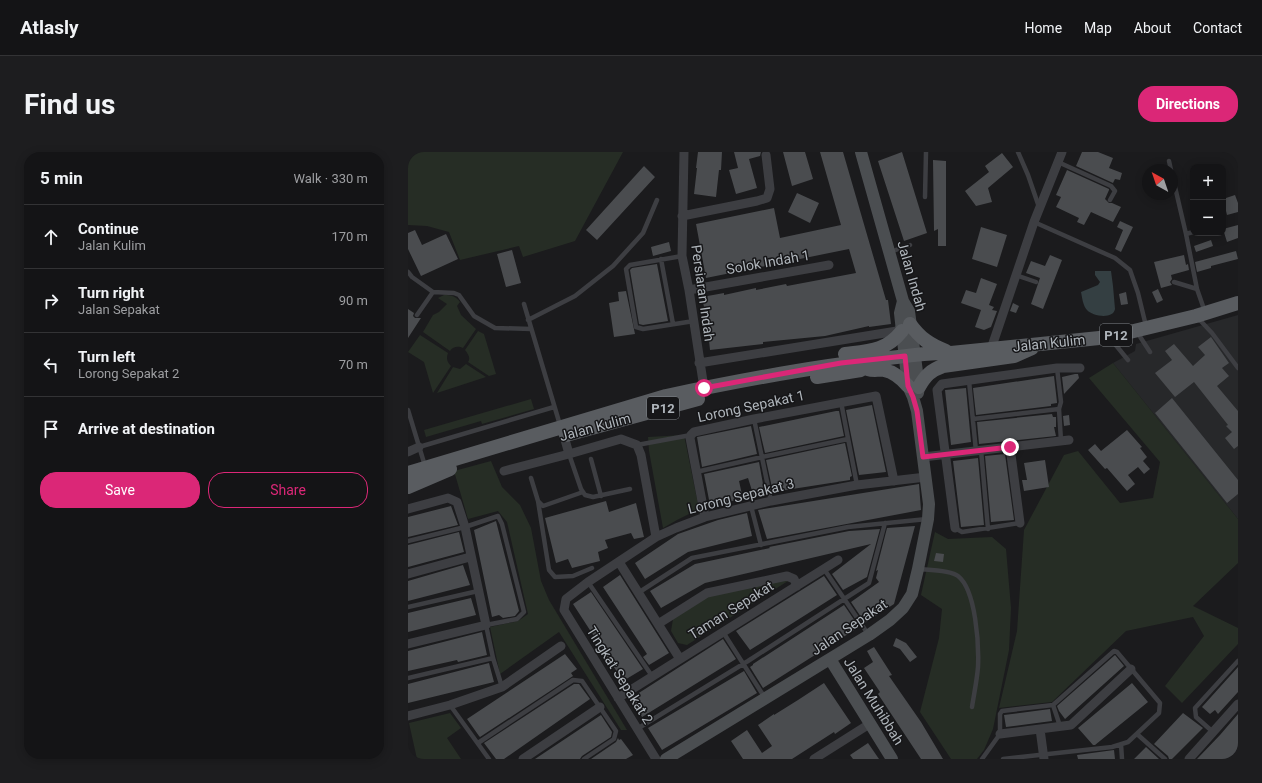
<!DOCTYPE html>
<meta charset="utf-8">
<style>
body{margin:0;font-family:Roboto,sans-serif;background:#1d1d1f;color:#f1f3f6}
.controls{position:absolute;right:12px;top:12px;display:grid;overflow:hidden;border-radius:8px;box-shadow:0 2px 10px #0003}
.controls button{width:36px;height:36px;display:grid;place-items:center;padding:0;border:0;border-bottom:1px solid #333335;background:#141416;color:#f1f3f6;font:20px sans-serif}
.compass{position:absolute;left:734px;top:12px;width:36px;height:36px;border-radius:50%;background:#141416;box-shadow:0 2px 10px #0003;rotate:320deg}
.stop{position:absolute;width:12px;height:12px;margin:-9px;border:3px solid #db2777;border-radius:50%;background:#fff}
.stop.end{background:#db2777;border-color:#fff;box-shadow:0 1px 4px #0008}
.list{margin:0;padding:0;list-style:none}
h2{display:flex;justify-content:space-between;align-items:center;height:52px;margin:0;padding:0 16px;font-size:17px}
h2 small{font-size:13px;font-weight:400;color:#9d9ea1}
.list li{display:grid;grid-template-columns:26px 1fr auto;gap:12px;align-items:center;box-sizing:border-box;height:64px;padding:0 16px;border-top:1px solid #333335}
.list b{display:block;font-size:15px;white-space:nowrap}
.list p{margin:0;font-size:13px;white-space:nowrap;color:#9d9ea1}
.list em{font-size:13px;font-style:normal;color:#9d9ea1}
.actions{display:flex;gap:8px;padding:12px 16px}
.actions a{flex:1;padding:9px 0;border:1px solid #db2777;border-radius:16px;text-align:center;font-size:14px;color:#db2777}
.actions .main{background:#db2777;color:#fff}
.icon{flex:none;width:22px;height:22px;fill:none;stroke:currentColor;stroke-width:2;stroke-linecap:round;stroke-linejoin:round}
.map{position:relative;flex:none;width:830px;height:607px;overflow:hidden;border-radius:16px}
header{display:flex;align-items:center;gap:24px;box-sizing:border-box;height:56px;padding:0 20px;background:#141416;border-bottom:1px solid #333335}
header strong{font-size:19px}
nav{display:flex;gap:22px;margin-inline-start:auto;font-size:14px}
.intro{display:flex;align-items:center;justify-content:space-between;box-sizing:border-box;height:96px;padding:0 24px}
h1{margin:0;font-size:28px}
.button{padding:10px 18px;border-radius:16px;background:#db2777;color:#fff;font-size:14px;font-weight:700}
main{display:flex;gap:24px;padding:0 24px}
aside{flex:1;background:#141416;border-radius:16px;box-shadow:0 2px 10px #0003}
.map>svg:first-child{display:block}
</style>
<header>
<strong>Atlasly</strong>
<nav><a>Home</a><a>Map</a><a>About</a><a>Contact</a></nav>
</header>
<div class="intro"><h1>Find us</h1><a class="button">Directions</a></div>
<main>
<aside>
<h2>5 min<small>Walk · 330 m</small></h2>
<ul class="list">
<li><svg class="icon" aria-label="ahead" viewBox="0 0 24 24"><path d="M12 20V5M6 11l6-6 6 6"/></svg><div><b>Continue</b><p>Jalan Kulim</p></div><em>170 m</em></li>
<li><svg class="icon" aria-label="right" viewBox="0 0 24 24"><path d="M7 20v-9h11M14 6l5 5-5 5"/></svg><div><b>Turn right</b><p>Jalan Sepakat</p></div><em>90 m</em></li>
<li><svg class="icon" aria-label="left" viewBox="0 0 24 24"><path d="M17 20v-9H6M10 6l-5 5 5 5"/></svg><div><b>Turn left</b><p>Lorong Sepakat 2</p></div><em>70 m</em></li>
<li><svg class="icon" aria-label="arrive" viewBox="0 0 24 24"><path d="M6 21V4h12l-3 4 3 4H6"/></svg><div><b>Arrive at destination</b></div></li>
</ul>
<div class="actions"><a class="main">Save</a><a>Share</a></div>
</aside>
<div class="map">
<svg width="830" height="607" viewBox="0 0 830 607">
<rect width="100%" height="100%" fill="#1b1b1d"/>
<path fill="#27282a" d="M830,163V367L705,211L727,199L728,192Z"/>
<path fill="#262d25" d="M0,0H215L167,89L115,105L111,94L52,108L41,80L19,74L0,73Z
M36,143C43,143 48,144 52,150L49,154L53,163L68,177L55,196C51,194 45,194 42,199L15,180L25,163L31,160L39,152L30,146Z
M70,179L76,182L88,222L81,224L60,210C63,206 60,202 57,198Z
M12,183L40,201C38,206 39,210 43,214L25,241L16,210L0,200Z
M705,211L830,367V411L785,454L830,476V492L774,551L757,534L796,484L785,465L718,479L644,550L591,556L609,479L616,378L656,303L670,299L712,351L745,346L752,310L681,226Z
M58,212L78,225L29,241L45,215L52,217Z
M123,247L126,257L74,272L73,269L18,285L16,278Z
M276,283L291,357L269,368L255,376L241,299L240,285Z
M83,309L94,335L112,353L123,376L133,429L141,448L219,578H213L151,480L92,522L82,475L110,469L120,462L99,370L90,359L60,367L46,319Z
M527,380L540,387L584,385L598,397L603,456L601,498L585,577L576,598L569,607H543L512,560L531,486L534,457L513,443Z
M377,426L380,429L279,493L270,491L263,479L265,467L300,444Z
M42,561L53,576L39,586L53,607H9L1,571Z"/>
<path fill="#343f42" d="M687,119H703L705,134L707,157C705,168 684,164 679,158C675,154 674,145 673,140L690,133L692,130L687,123Z"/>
<path fill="#4a4c4f" d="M290,0H314L313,18H311L308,45L286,42L289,16H288Z
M326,0H353L352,4L341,7L349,36L328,42L321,18L330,16Z
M375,0H397L405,27L384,34Z
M412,0H435L478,148H480L483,172L461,175V174L417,184L355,190V192L302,198L299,170L294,145L316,141V143L348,136V138L378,132L379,134L448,121L441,97L298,126L288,72L366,56L372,86L433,73Z
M494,0L519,81L496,89L470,9Z
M674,0H690L705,6L701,16L714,21L712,28L707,27L705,31L668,14Z
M594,1L605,15L580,36L584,50L568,54L557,39L581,20L577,14Z
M525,8L538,9V94H530V77L526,79Z
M236,14L247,25L189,88L178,78Z
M659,18L701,37V38L697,47L701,51H704L713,55L705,70L683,60L676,73L669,70L671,66L648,55L653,45L648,43Z
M389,41L411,51L402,71L380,60Z
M827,43L830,51V60L819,63L815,47Z
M712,69L725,75L713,100L707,97L715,78L709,75Z
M830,73V86L819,90L815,77Z
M573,75L599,83L589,115L564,107Z
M7,78L14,93L38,82L50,107L13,124L0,97V81Z
M803,88L805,94L788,100L786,94Z
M261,90L263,99L245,104L243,95Z
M104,98L113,131L98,135L89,102Z
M828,99L830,107L803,114V116L789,120L787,110Z
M642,103L654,108L635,157L623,152L632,126L618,121L623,109L637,114Z
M776,103L778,113L780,112L781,118L763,123L764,127L762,130L764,133L753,136L746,110Z
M249,112L260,169L235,173L231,172L222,118L224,116Z
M573,126L589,132L581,153L586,155L584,158L589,159L583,175L576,178L567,175L573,158L553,151L558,138L568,141Z
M750,137L755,148L749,151L744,140Z
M218,139L227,182L206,185L201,151L211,149L210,140Z
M718,140L720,152L713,153L711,142Z
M605,151L611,154L608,161L602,159Z
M0,157L6,161L5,164L7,166H13L0,186Z
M803,185L821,211L814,216L821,224L809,234L830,259V294L826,297L817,286L824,280L818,274L820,273L786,230L767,245L747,221L764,208L757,199L766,192L785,214L797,203L790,195Z
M667,222H670L671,226L656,242L654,225Z
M646,224L649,250V251L643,252V254L568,263L565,236Z
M558,236L563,290L543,293L537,238Z
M764,246L830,328V342L819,351L747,261Z
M464,253L478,320L451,323L438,258Z
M428,259H431L436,284L357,301L351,275Z
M644,262L645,265H648V275H646L648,284L571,292L569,270Z
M661,263L662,273L656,274L655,264Z
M343,274L349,302L294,315L289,285Z
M719,278L734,295L732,296L739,305L735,309L742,317L736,322L730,315L720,323L727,332L719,339L699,316L697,317L680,298L687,292L693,299Z
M437,291L444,324L442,325V328L365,340L358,308Z
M597,302L606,368L583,370L577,304Z
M570,306L576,373L553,375L545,309Z
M637,308L641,335L616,339L614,328H619L616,311Z
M351,310L357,343L346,345L340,326L331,329L335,347L302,353L296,322Z
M511,332L513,358L359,387L350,358Z
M198,349L201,360L228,351L236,385L226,387L223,381L197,388L200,396L190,400L192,409L164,416L160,407L148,411L137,366Z
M43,354L50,373L0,385V365Z
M339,361L344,384L280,400L237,427L227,411L270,382L310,368Z
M88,369L111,459L107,464L95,466L91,463L84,465L66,378Z
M507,374L486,452L457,471L443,450L471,430L468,426L470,418L468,419L479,376Z
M472,377L459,425L435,438L424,422L463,392L297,431L253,456L242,439L287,412L362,396L361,395L441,379Z
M51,380L56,400L0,415V393Z
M528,401L536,402L535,410L526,409Z
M55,413L62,433L0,449V429Z
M212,423L261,501L241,513L235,505L239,502L195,435Z
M416,424L429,443L342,498L328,479Z
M183,440L235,517L215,529L165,452Z
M63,446L68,463L0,480V461Z
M436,453L451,475L355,536L342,515L345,513V512Z
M74,480L79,503L50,510L49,508L0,519V499Z
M488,486L498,491L509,505L502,510L492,497L485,494Z
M315,487L328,507L234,565L223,546Z
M466,495L484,523L481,524L513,570L535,607H513L470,542L472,540L456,516L465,510L459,499Z
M157,502L169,517L163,521L165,524L72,585L71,584L59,567Z
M707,503L716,514L657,567L651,559L649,554Z
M81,511L86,530L0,551V532Z
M830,515V540L810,562L807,558L802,562L794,555Z
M336,519L349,541L254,598L240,576Z
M416,531L443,571L427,582L426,580L384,607H335L323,589L339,578L354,601L364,594L350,573L366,562V563L390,548Z
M724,531L740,550L687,593H685L670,576Z
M166,532H171L182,547L96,607H88L76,591Z
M642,557L644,569L598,575L596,563Z
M775,561L795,576L764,607H761L760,604L746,592Z
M830,562V607H789L812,583Z
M193,563L204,580L203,585L174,604L172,607H127Z
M210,586L211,588L213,587L225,603L218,607H183L208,590Z
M460,591L471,607H445L442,603Z
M738,595L751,607H726Z
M706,598L707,607H670L669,603Z"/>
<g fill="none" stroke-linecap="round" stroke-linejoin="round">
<path stroke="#3d3e42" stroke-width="4.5" d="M610,0L620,23L631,55
M761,9L763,18
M650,10L703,34L707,39L702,48
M764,22L778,82L789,137L797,160
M517,45L518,0
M626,70L707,106L722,118L730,141L738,174
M778,82L785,80
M482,100L502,93
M274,104L222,113L218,117L228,175L235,177L286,169
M253,107L265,172
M0,120L4,125L25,140L46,141L51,143L66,164L87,176L123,177
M608,123L628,130
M766,130L789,137
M116,152L152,273
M9,163L25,140
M789,165L804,181L830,216
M120,168L167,144L205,114L235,81L249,48
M729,180L742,200
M702,186L720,208
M561,229L568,299
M433,250L449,333
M651,257L653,289
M0,258L17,314
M346,267L363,349
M565,267L651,257L653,250L649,216
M229,293L283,283
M11,295L146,255
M573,298L580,377
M161,302L173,337L177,343L185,345L222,337
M183,307L193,344
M288,320L354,305L440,287
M123,326L130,349L135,354L175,340
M130,349L141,418L147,425L165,424L184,416
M343,354L353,393
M547,376L554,380L612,371
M0,389L57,375L90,364L94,372L116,460L109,467L78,473L85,506L94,535
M416,417L460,482
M510,417C520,418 542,418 550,424C568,438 571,493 570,515C569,528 566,542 564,555
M180,430L244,524
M230,441L284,406L440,375L519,367
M0,455L70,439
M315,480L357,546
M0,526L85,506
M42,553L81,607
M229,577L340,509L461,431L477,371
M805,580L788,565L787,556L830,509
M729,582L757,607
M70,591L165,528L174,529L208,579L206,587L176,607
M713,592L714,607
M574,607L592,582V562L594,559L645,553
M595,607L704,595L720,590L751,561L752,551L709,500L706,499L645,553L652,574"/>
<path stroke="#3d3e42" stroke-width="9" d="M276,0L274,104L281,138L296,236
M274,64L349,49L359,46L362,37L358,3
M281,138L421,113
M583,197L626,70L654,0
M291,211L489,179L493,175
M156,284L161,302
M602,295L612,371
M0,300L11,295
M515,305L661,288
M96,319L161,302L213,287L229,293L233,303L248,385
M0,357L40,346L49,350L57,375L78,473L0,492
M297,365L282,286L283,283L286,280L346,267L468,244L486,329
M547,376L529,238L534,232L649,216H672
M211,410L272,507
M0,422L62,405
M250,472L299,441L379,424L386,427L389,434
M210,546L430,408
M0,564L42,553L94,535L153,494
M632,577L636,607
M592,582L663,573L723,517
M115,607L192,555
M248,607L156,458L158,447L180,430L248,385L268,376L297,365L363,349L449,333L518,325
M406,607L463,571
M781,607L830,552"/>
<path stroke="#4b4e51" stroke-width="12" d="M453,0L495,149L501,159L511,235L510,241
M422,507L484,607
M258,607L461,483L482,468L495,456L504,442L510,417L520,367L521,352L509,259L505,245L500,234L492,161L495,149"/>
<path stroke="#595c60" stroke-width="14" d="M502,172C512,186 522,193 538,199
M437,202C462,199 478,199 494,179
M460,217C466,219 471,217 476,218C486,220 494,227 500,234
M409,225L453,218
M511,235C517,224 523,218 535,214L606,204L624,196
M158,283L290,247
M0,321L258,244C329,229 401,215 474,207C498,204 519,200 543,201L701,185L788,164L830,151
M0,335L42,317"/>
</g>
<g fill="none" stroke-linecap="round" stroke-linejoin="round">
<path stroke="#db2777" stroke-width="5" d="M296,236L433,211L497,204L500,234L505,245L509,259L515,305L602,295"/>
</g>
<g text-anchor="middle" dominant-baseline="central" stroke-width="3" stroke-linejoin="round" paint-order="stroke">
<g fill="#161618" stroke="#81858a" stroke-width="1">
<rect x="692" y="172" width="32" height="22" rx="3"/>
<rect x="239" y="245" width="32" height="22" rx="3"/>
</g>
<g font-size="13" font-weight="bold" fill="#afb5bb">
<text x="708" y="183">P12</text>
<text x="255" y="256">P12</text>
</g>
<g font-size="14" fill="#afb5bb" stroke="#161618">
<text transform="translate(360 110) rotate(-10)">Solok Indah 1</text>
<text transform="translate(504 124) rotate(74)">Jalan Indah</text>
<text transform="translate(295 141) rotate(82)">Persiaran Indah</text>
<text transform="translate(641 191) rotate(-6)">Jalan Kulim</text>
<text transform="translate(343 254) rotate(-12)">Lorong Sepakat 1</text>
<text transform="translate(187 275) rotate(-15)">Jalan Kulim</text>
<text transform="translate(333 344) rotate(-14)">Lorong Sepakat 3</text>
<text transform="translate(323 458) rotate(-32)">Taman Sepakat</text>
<text transform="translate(441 475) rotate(-34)">Jalan Sepakat</text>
<text transform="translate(212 523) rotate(58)">Tingkat Sepakat 2</text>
<text transform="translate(466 549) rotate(58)">Jalan Muhibbah</text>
</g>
</g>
</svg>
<div class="controls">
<button>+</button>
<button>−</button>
</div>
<svg class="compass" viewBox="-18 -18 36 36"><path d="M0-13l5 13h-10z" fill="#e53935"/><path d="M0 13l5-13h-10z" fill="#9d9ea1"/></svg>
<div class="stop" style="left:296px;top:236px"></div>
<div class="stop end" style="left:602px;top:295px"></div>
</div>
</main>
